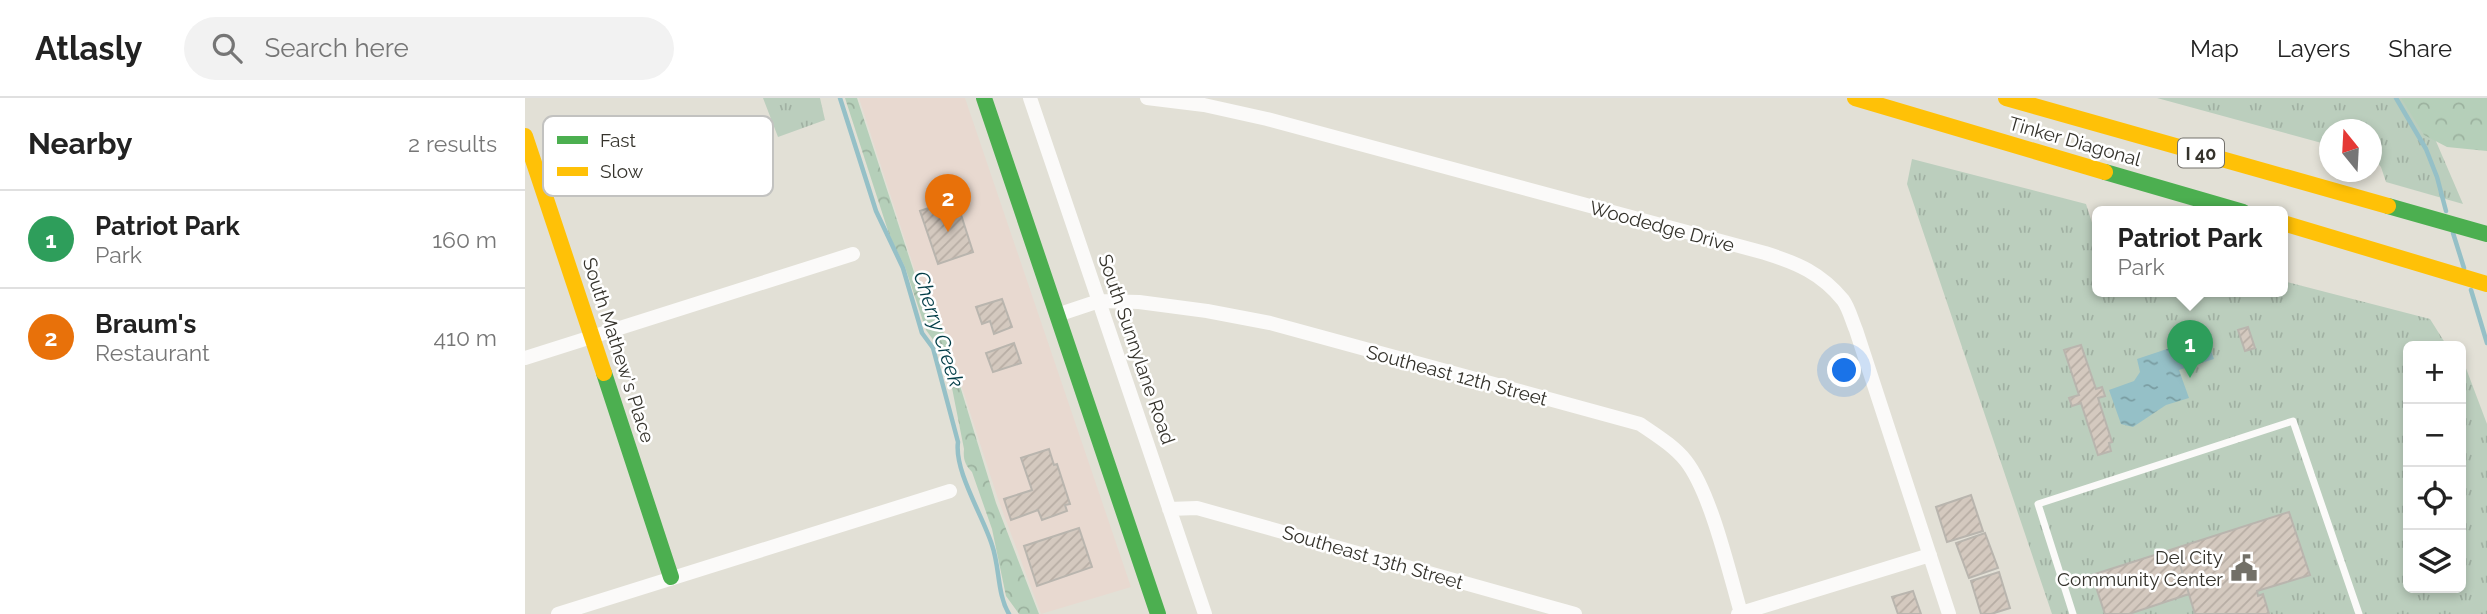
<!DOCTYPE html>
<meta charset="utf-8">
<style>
body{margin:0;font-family:Raleway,sans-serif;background:#f2f2f2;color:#222}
.controls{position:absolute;right:21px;bottom:21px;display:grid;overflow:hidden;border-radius:10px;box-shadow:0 4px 10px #0003}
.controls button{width:63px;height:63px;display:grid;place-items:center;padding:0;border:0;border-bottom:2px solid #e0e0e0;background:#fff;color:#222;font:35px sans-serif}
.compass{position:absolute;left:1794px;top:21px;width:63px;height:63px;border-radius:50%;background:#fff;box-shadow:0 4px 10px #0003;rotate:342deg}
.you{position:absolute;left:1320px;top:273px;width:24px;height:24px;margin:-18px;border:5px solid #fff;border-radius:50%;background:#1a73e8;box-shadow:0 0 0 10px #1a73e833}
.badge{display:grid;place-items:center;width:46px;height:46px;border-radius:50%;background:#ea580c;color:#fff;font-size:23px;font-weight:700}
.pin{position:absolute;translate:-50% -58px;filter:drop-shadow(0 2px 4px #0008)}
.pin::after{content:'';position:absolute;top:37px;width:24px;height:21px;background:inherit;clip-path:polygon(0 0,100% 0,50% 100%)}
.popup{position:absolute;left:1567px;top:108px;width:196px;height:91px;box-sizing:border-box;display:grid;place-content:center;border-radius:10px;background:#fff;filter:drop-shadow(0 2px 5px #0005);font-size:23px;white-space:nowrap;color:#767676}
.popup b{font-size:26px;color:#222}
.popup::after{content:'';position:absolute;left:50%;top:100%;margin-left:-14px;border:14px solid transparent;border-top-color:#fff}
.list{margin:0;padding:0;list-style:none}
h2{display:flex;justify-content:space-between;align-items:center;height:91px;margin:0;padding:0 28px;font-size:30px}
h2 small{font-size:23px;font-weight:400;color:#767676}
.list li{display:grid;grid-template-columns:46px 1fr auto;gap:21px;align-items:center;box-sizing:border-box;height:98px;padding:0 28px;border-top:2px solid #e0e0e0}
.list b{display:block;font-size:26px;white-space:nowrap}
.list p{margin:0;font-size:23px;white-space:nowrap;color:#767676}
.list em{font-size:23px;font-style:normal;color:#767676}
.icon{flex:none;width:38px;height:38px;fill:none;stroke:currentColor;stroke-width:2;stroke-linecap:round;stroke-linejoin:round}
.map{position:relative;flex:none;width:1962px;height:516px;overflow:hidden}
header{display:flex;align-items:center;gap:42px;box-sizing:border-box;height:98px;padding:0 35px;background:#fff;border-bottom:2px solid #e0e0e0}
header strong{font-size:33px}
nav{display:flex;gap:38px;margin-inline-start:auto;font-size:24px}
.search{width:490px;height:63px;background:#f2f2f2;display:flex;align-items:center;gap:18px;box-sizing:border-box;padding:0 24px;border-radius:38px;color:#767676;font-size:26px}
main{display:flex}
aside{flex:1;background:#fff}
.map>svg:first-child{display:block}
</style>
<header>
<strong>Atlasly</strong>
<div class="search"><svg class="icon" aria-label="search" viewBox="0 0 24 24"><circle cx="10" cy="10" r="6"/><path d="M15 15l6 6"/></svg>Search here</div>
<nav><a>Map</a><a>Layers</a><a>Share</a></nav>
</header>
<main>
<aside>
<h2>Nearby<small>2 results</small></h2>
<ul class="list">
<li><span class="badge" style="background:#2e9e5b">1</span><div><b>Patriot Park</b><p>Park</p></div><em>160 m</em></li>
<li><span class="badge" style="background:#e8710a">2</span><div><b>Braum's</b><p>Restaurant</p></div><em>410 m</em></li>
</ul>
</aside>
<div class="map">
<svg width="1962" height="516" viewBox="0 0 1962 516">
<defs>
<pattern id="grass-tufts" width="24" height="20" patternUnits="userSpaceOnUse" patternTransform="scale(1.75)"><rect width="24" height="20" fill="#bbcebd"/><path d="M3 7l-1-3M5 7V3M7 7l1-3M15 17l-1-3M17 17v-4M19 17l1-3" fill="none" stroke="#a1b1a3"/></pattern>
<pattern id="forest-crowns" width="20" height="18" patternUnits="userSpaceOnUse" patternTransform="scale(1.75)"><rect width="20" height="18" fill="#b5cfb9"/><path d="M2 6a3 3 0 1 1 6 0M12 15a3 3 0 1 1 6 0" fill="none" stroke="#9cb29f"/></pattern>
<pattern id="water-ripples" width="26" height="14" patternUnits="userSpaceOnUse" patternTransform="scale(1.75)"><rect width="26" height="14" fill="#95c0c7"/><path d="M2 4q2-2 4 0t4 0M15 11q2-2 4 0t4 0" fill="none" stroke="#7a9da2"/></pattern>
<pattern id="building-hatch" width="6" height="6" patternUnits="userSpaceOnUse" patternTransform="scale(1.75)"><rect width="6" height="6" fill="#d4c9bf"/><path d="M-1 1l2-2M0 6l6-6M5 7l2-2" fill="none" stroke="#b7ada4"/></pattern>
</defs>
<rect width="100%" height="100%" fill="#e2e0d6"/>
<path fill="#e8d9d0" d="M334,0H440L606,489L516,516L473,401L412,212L406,214L396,185L391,176Z"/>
<path fill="url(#grass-tufts)" d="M238,0H295L300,22L253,39Z
M1632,0H1886L1907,34L1938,106L1861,84L1856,69L1847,59L1846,32H1804V47Z
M1387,61L1561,106L1570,134L1572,135V194H1758V183L1905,221L1922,248H1883V490H1936V257L1962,326V516H1527L1382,86Z"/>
<path fill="url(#forest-crowns)" d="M320,0H332L390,177L405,214L412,213L471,405L514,516H494L481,498L467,431L447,374C440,367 438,361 439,351L427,290L414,250L401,232L380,169L365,139Z
M1876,0H1962V53L1922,49L1899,37Z"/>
<path fill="url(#water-ripples)" d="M1681,238L1689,261L1654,272L1664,300L1641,307L1608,329L1596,326L1584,292L1609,283L1615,274L1612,261Z"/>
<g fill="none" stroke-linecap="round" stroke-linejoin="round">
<path stroke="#95c0c7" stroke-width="4.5" d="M315,0L351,113L378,170L397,235L408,250L433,344C429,373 458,418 467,447C475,470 472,496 484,516
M1871,0L1901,51L1912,79L1921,113
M1928,135L1939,170
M1946,192L1962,245"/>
</g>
<path fill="url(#building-hatch)" stroke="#b9b5ae" stroke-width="2" d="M431,101L448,154L413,166L395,113Z
M477,201L487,229L469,236L465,223L457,226L451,209Z
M1723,229L1730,250L1720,253L1713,232Z
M489,245L496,265L468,274L461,255Z
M1556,247L1571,291L1577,289L1580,298L1573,300L1587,344L1584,345L1586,353L1573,357L1556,305L1547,308L1544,300L1554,297L1539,252Z
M524,351L529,367L532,366L545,406L540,407L542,413L517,422L513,412L486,422L479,401L507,392L496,360Z
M1446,397L1458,433L1422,444L1411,409Z
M1764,414L1785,477L1732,493L1733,498L1738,496L1744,516H1670L1653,460L1642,464L1639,454Z
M554,430L567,469L512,488L499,448Z
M1460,435L1473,470L1444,480L1431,445Z
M1639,454L1642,464L1653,460L1664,496L1604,516H1580L1567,477Z
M1474,474L1485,510L1466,516H1456L1446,483Z
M1388,493L1396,516H1373L1367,499Z"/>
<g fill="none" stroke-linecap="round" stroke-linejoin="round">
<path stroke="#fbfaf9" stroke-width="7" d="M1548,516L1513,406L1768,323L1834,516"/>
<path stroke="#fbfaf9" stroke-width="14" d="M505,0L680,516
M622,0L679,7L742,21L1240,155C1272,165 1296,175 1318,202C1324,210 1327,223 1331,232L1424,516
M532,217L574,203L614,204L682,213L745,225L1115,326C1131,337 1149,348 1161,363C1186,395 1204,474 1216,515
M0,260L328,156
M644,411L672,410L1050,516
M33,516L425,393
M1213,516L1405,457"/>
<path stroke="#4caf50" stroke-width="16" d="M459,0L633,516
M1580,74L1718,114
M1863,108L1962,136
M79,275L146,479"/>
<path stroke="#ffc107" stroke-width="16" d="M1330,0L1580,74
M1481,0L1863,108
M0,38L79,275
M1758,125L1962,186"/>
</g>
<defs>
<symbol id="civic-bare" viewBox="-9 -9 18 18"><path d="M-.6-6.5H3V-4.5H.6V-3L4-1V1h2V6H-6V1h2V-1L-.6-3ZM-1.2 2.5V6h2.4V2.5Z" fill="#727068" stroke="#fff" stroke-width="2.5" paint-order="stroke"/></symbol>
</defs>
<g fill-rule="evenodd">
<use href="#civic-bare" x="1700" y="451" width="38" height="38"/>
</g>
<g text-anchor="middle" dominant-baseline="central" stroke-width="5" stroke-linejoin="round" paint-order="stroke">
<rect fill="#fff" stroke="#72706b" stroke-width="2" x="1653" y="40.5" width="46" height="29" rx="5"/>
<g font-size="18" font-weight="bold" fill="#35332c">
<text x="1676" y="55">I 40</text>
</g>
<g font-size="19" fill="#35332c" stroke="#fff">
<text transform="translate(1550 43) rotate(16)">Tinker Diagonal</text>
<text transform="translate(1137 128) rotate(15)">Woodedge Drive</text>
<text transform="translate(612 251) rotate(71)">South Sunnylane Road</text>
<text transform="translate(94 252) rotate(72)">South Mathew's Place</text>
<text transform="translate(932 277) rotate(15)">Southeast 12th Street</text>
<text transform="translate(848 459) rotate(16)">Southeast 13th Street</text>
</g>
<g font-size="19" fill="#35332c" stroke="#fff" text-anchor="end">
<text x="1698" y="459">Del City<tspan x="1698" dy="22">Community Center</tspan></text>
</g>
<g font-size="21" font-style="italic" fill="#003c46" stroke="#fff">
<text transform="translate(414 231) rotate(72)">Cherry Creek</text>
</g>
</g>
<rect x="18" y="18" width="230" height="80" rx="10" fill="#fff" stroke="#c2c2c0" stroke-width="2"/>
<rect x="32" y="38" width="31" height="8" fill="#4caf50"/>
<rect x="32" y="69" width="31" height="9" fill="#ffc107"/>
<g font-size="19" fill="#35332c">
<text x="75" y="49">Fast</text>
<text x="75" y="80">Slow</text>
</g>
</svg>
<div class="controls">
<button>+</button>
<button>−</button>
<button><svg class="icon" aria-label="locate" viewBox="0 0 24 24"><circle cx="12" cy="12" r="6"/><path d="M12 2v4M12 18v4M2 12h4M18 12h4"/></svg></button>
<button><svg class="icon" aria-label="layers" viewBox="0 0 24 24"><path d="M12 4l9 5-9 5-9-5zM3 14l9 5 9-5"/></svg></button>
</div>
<svg class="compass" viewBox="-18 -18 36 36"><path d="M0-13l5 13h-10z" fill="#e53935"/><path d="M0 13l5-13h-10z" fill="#767676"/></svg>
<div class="you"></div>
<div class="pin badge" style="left:1665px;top:280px;background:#2e9e5b">1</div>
<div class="popup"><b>Patriot Park</b>Park</div>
<div class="pin badge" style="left:423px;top:134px;background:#e8710a">2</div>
</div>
</main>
